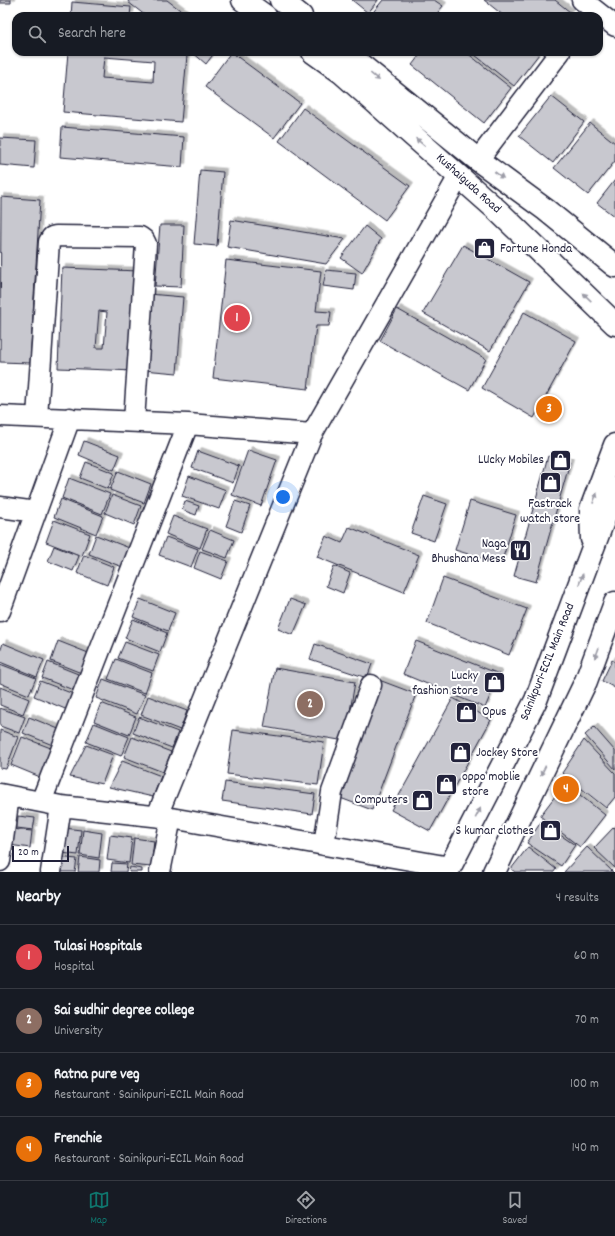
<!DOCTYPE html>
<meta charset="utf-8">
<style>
body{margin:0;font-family:Dekko,sans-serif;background:#20242c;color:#f1f3f6}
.scale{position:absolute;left:12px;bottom:10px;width:57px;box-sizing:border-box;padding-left:4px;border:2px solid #22223b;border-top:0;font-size:11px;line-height:14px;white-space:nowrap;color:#22223b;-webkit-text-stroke:3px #fff;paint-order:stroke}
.you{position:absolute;left:283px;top:497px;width:14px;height:14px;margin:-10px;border:3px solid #fff;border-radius:50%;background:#1a73e8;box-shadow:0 0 0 6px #1a73e833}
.badge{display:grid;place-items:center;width:26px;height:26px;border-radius:50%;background:#0f766e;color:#fff;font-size:13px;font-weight:700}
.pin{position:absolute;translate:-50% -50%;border:2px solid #fff;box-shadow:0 1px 4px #0006}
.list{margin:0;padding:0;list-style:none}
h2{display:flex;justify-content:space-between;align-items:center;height:52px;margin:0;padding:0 16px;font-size:17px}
h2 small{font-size:13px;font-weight:400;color:#9ea1a6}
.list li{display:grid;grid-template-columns:26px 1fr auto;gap:12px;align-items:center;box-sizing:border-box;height:64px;padding:0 16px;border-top:1px solid #363941}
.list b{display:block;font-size:15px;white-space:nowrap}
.list p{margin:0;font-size:13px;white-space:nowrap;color:#9ea1a6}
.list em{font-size:13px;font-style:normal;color:#9ea1a6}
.icon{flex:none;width:22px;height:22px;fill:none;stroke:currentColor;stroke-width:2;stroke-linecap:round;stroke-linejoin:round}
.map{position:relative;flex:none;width:615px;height:872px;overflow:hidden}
.search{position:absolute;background:#171b24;box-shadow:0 1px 3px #0004;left:12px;right:12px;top:12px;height:44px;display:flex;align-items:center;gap:10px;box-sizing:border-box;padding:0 14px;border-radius:12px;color:#9ea1a6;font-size:15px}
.sheet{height:308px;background:#171b24}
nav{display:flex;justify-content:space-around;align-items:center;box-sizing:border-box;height:56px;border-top:1px solid #363941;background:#171b24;font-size:11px;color:#9ea1a6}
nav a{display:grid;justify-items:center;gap:2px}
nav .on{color:#0f766e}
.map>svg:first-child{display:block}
</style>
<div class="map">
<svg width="615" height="872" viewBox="0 0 615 872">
<defs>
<filter id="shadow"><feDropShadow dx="3.5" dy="-3.5" stdDeviation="0" flood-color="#0004"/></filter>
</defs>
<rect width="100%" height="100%" fill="#fff"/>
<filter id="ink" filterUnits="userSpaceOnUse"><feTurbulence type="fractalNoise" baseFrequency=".025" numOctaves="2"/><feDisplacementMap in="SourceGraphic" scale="8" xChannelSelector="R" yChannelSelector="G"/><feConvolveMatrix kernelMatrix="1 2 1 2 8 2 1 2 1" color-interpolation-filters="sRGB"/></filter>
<g filter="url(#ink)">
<path fill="#c8c8cf" stroke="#22223b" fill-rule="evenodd" filter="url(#shadow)" d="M0,0H11V3H0Z
M129,0H167L188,16H146L128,2Z
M352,0H378L368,13Z
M383,0H434L443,6L435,16H370Z
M484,0H555L570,12L567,16H504Z
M72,2L131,7L130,16H71Z
M68,52H154L187,55L181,122L63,112ZM104,57L154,61L153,82L102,78Z
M192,52H215L206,64Z
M231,52L300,103L274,138L205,87Z
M422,52H466L511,88L484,123L412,65Z
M477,52H536L539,54L514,86L475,55Z
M551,96L584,122L553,163L519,136Z
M303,108L410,186L385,220L279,141Z
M590,123L615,143V161L588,195L554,168Z
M62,127L184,137L182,167L60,157Z
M0,138L36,140L34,168L0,165Z
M200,170L223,172L217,246L194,244Z
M615,180V217L597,203Z
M1,197L40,200L30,363L0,362Z
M231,220L345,239L326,264L227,247Z
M160,225H184L181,287L155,286Z
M365,226L381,239L362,273L341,258Z
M463,245L529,282L490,351L423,313Z
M226,260L321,271L316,311L331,312L329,326H316L308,389L213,378Z
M62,268L139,271L135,371L58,368ZM99,311L107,312L104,348H96Z
M326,270L356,273L354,290L323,286Z
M149,294L183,297L177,373L143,370Z
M397,309L486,359L469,390L380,341Z
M524,312L576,341L534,418L482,388Z
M84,441L120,455L114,470L79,455Z
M248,450L277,460L261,506L232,495Z
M198,451L239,466L233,483L192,468Z
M548,456L570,462L536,582L514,576Z
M86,462L114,473L108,489L80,478Z
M118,471L151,484L144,503L110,490Z
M189,476L226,490L219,509L182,496Z
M69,478L110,494L102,514L62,498Z
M112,495L141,506L134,525L105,513Z
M424,496L447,504L434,541L411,533Z
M61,499L103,516L96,534L54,517Z
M185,501L199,506L196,515L182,510Z
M235,501L250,506L241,532L226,526Z
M470,501L516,515L501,564L455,550Z
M173,516L207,529L200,548L166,534Z
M54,520L90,534L82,556L46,542Z
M349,527L419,555L404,592L317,557L326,536L342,543Z
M210,530L234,540L227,558L202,549Z
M96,535L132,549L125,568L89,554Z
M166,537L198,549L191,567L159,555Z
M54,546L79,556L73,571L48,561Z
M200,551L228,561L221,579L194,568Z
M84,555L114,567L107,585L77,573Z
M334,566L350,573L343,593L326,586Z
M443,578L527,609L509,655L427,623Z
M140,599L175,613L168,631L133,617Z
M290,599L306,605L293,635L278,629Z
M133,619L167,633L160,652L125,638Z
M58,641L91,654L84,674L51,661Z
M416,641L499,674L485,708L403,674Z
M125,642L159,655L153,671L118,658Z
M3,643L44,660L37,677L0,662V652Z
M315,644L372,664L367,678L310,659Z
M116,659L152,673L145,693L108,679Z
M612,660L615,662V688L602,681Z
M48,662L83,676L76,691L42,678Z
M0,664L36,678L29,695L0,683Z
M275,668L355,682L345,741L264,727Z
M103,679L145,695L137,714L96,698Z
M379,680L416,694L372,810L335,796Z
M40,681L76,695L70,711L34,696Z
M0,687L29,699L23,714L0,705Z
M148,696L187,711L180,730L141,715Z
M453,698L491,720L430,831L391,810Z
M101,703L136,717L129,735L94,721Z
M0,708L25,717L19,733L0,726Z
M29,717L61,730L55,746L23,733Z
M139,717L178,732L172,748L133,733Z
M94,723L129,737L121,756L86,742Z
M594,727L615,751V769L585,735Z
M0,730L18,737L6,769L0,768Z
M233,730L324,742L318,785L227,774Z
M22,737L56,750L45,779L11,765Z
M132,737L171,752L163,772L124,757Z
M584,740L615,773V797L606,808L562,773Z
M86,745L113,755L102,784L70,777Z
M122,761L161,776L153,797L109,787Z
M225,782L315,794L312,814L222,801Z
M565,783L605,815L580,847L540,816Z
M18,816L35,818L33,830L17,828Z
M541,822L575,845L561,866L527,843Z
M614,827L615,828V868L594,848Z
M64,828L81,830L78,855L61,853Z
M11,829L32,831L30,848L9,845Z
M83,830L102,833L99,858L80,855Z
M110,835L132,838L129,863L107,860Z
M134,838L154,841L151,867L131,865Z
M528,847L556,869L554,872H515L511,869Z
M587,847L613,872H564Z
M58,857L77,859L75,872H56Z
M80,857L100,860L99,872H78Z
M112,863L127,864L126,872H111Z
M130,867L142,869V872H129Z"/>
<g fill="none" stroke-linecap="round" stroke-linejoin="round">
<defs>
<path id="minor" d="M582,0L615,26
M478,160L560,52
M0,416L188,424L312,434
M37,417L49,242L52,237L56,236L140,237L144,240L146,244L134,421
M0,507L36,512
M0,611L70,418
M0,794L61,806L171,818L450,867
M41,802L188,424
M157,816L312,434L459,176
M324,845L332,792L371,685
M0,861L9,796
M51,872L61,806
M160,872L171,818"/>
<path id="major" d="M243,0L265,16
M281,0L301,16
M313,52L341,72L497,210L615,324
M345,52L478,160L546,210L615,266
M592,539L591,509L615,445
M446,872L450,867L536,700L615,489
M494,872L586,681L615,603"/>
</defs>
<use href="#minor" stroke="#22223b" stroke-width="23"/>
<use href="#major" stroke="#22223b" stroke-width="25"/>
<use href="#minor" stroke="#fff" stroke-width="20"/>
<use href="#major" stroke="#fff" stroke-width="22"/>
</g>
<defs><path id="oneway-solid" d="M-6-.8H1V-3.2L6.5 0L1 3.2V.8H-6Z"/></defs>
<g fill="#9c9ca7">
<use href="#oneway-solid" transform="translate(375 77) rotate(39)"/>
<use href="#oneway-solid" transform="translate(420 142) rotate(-139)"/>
<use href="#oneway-solid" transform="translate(499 175) rotate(36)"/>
<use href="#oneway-solid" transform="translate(587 297) rotate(-136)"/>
<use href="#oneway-solid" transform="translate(595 498) rotate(-69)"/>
<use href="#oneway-solid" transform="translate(581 579) rotate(-70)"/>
<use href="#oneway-solid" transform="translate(597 653) rotate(110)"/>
<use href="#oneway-solid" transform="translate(543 771) rotate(116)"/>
<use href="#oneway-solid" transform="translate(478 813) rotate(-63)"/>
</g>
</g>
<defs>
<symbol id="shop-square" viewBox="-11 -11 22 22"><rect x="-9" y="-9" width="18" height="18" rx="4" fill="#22223b" stroke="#fff"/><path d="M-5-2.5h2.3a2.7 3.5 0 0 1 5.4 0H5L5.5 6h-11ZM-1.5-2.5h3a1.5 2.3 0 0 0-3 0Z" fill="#fff"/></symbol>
<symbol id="restaurant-square" viewBox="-11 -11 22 22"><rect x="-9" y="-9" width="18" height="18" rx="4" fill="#22223b" stroke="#fff"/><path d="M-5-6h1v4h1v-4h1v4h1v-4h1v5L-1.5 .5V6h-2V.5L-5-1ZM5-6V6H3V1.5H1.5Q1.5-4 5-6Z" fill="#fff"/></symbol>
</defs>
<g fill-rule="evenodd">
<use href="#shop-square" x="472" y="236" width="25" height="25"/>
<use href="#shop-square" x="548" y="448" width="25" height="25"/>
<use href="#shop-square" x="538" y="470" width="25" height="25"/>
<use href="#restaurant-square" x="508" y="538" width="25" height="25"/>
<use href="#shop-square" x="482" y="670" width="25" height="25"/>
<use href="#shop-square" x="454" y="700" width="25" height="25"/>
<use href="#shop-square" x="448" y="740" width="25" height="25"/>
<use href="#shop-square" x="434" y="772" width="25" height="25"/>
<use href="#shop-square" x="410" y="788" width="25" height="25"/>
<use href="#shop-square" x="538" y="818" width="25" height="25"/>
</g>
<g text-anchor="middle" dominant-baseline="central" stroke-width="4" stroke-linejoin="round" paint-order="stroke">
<g font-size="13" fill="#22223b" stroke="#fff">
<text transform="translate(468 184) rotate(42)">Kushaiguda Road</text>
<text transform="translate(548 662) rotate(-68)">Sainikpuri-ECIL Main Road</text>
</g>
<g font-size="13" fill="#22223b" stroke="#fff" text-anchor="end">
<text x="500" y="249" text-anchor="start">Fortune Honda</text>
<text x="544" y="460">LUcky Mobiles</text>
<text x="550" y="504" text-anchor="middle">Fastrack<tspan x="550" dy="15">watch store</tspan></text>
<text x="506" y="544">Naga<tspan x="506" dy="15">Bhushana Mess</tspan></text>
<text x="478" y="676">Lucky<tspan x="478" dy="15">fashion store</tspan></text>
<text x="482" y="712" text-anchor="start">Opus</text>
<text x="476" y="753" text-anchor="start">Jockey Store</text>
<text x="462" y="777" text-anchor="start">oppo moblie<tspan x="462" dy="15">store</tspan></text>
<text x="408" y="800">Computers</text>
<text x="534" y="831">S kumar clothes</text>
</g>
</g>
</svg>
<div class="scale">20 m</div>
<div class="you"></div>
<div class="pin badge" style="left:237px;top:318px;background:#e0444e">1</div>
<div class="pin badge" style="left:310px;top:704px;background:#8d6e63">2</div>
<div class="pin badge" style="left:549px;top:409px;background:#e8710a">3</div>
<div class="pin badge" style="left:566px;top:789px;background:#e8710a">4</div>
<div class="search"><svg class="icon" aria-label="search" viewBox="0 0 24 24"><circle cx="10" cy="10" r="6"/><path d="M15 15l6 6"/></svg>Search here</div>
</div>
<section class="sheet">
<h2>Nearby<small>4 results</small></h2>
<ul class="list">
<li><span class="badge" style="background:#e0444e">1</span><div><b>Tulasi Hospitals</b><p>Hospital</p></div><em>60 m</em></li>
<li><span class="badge" style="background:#8d6e63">2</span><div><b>Sai sudhir degree college</b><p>University</p></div><em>70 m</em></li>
<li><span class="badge" style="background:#e8710a">3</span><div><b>Ratna pure veg</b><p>Restaurant · Sainikpuri-ECIL Main Road</p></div><em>100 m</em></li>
<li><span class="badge" style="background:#e8710a">4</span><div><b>Frenchie</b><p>Restaurant · Sainikpuri-ECIL Main Road</p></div><em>140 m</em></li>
</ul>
</section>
<nav>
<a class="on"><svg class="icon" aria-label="map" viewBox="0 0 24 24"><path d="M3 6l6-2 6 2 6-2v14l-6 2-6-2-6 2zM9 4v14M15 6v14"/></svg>Map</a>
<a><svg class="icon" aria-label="directions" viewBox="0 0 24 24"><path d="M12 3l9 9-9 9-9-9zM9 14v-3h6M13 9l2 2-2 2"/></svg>Directions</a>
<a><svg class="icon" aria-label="saved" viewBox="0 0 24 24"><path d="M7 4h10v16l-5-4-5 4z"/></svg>Saved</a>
</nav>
